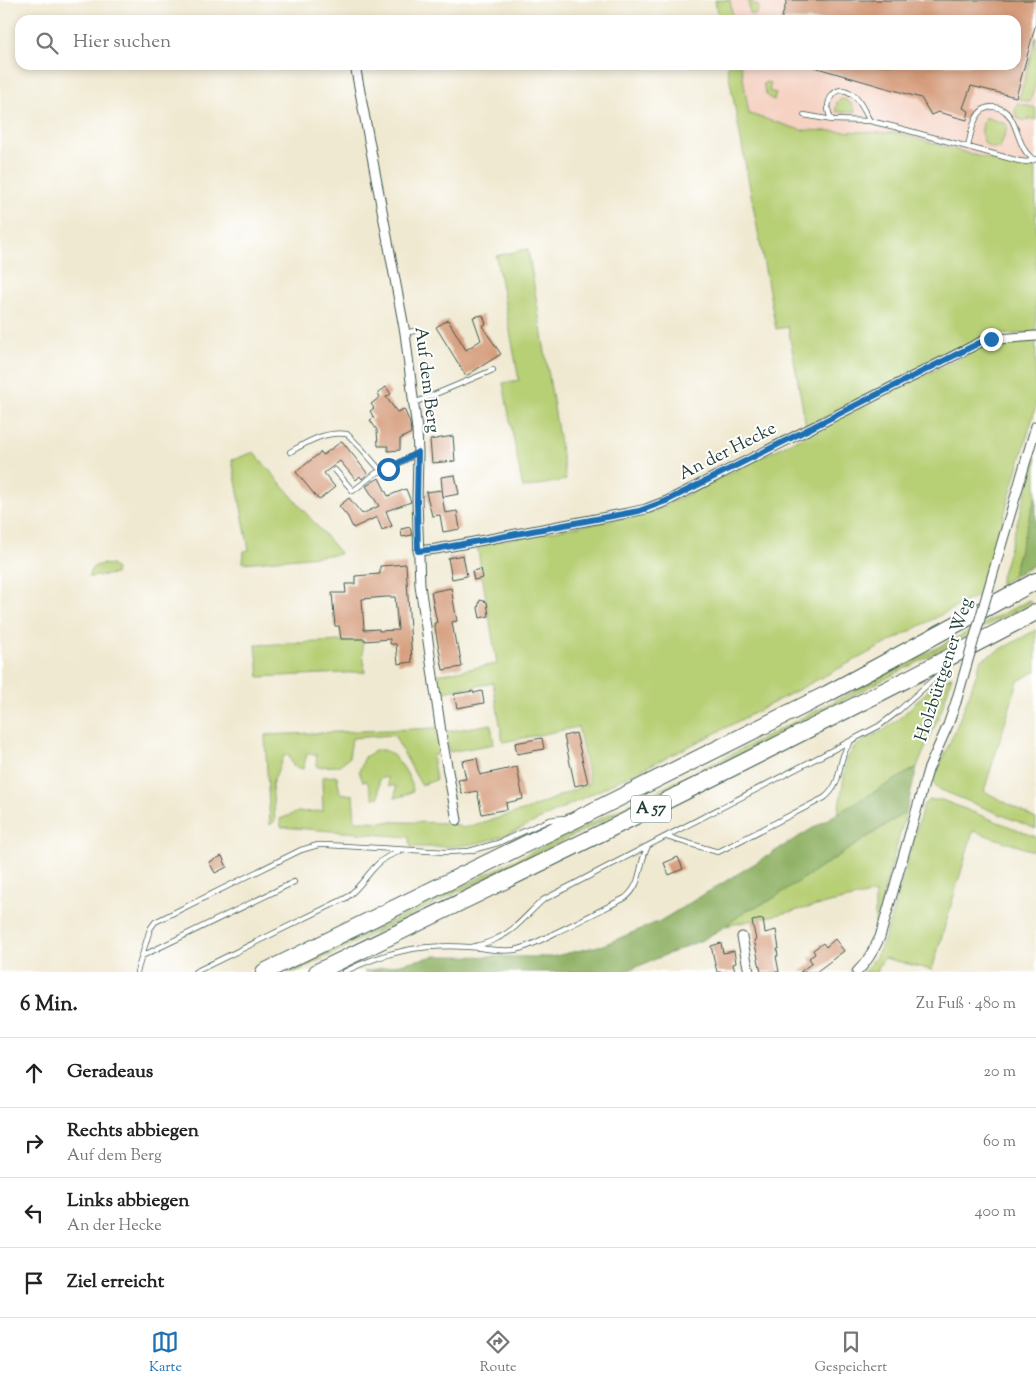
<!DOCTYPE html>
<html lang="de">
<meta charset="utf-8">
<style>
body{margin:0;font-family:"Sorts Mill Goudy",serif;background:#f2f2f2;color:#222}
.stop{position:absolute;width:15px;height:15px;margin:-11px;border:4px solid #1f6fb2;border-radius:50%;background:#fff}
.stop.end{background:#1f6fb2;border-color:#fff;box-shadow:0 1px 5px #0008}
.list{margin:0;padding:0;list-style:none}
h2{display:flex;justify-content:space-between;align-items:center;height:65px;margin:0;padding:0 20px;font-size:21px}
h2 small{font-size:16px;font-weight:400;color:#767676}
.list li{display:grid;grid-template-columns:32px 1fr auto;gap:15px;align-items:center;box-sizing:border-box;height:70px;padding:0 20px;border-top:1px solid #e0e0e0}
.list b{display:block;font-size:19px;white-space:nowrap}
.list p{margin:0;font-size:16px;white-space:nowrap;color:#767676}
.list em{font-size:16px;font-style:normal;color:#767676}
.icon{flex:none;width:28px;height:28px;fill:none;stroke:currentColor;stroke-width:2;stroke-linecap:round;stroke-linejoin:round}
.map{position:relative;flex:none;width:1036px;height:972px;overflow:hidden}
.search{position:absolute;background:#fff;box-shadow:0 2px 8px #0003;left:15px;right:15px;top:15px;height:55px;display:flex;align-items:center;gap:12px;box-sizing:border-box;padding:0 18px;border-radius:15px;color:#767676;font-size:19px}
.sheet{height:345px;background:#fff}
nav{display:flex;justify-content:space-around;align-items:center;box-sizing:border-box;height:70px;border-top:1px solid #e0e0e0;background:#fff;font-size:14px;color:#767676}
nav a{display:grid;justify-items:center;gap:2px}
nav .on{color:#1f6fb2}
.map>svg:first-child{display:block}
</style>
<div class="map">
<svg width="1036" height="972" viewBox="0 0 1036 972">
<rect width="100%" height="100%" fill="#fff"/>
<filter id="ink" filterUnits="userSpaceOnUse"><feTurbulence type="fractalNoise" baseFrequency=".02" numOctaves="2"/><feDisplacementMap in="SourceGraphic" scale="10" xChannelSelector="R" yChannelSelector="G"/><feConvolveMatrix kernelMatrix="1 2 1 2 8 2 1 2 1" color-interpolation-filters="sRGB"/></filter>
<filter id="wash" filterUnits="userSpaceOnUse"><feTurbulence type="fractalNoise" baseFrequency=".0096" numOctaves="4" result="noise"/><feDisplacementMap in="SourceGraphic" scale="20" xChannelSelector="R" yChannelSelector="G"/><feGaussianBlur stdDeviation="1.12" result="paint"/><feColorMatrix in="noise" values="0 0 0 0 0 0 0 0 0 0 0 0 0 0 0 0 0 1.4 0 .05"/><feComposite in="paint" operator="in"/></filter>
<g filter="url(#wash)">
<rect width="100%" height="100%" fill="#f0e9d1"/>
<path fill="#f5d2c2" d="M730,0H1036V173L897,133L801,130L749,114L741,65H1016V20H733Z"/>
<path fill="#b7cf75" stroke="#6b8654" d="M715,0H730L733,20H719Z
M748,0H753L752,4L759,6L757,12L755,15L750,14Z
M1036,37V81L1030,102L1019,99Z
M727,65H741L749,114L801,130L897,133L1009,165L1024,167L1036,164V333L995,335L806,426L788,327L776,329Z
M766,82L771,83L769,91L776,93L774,100C767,97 763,91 764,83Z
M841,99C849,99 853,105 855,112H837L836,110L837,102Z
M1017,103L1036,108V120L1029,118L1028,121L1018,119L1015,112Z
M985,117L1006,124L1007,128L1000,148C980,151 979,131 985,117Z
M528,249L566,480L523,488L503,383L519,380L496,256Z
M1036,340V406L981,594L708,737L522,828C482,847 454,847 411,847L409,837L281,827L280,819L298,812L323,811L322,777L337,776L340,793L353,795L355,821L451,823L463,828L526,810L590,783L578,727L503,742L493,683L438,693L435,675L497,664L477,545L650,513L989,343Z
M254,452L340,553V554L243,563L244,551L249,550L232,460Z
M1036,458V495L1012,577L999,584Z
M102,564L111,565L116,569L115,574L89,577C89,568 95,566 102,564Z
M1029,600L1031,603L756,746L295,972H287L754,743Z
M1036,630V671L1018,681L984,791L1036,819V829L936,788L933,781C951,741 968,701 981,660Z
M362,640L365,672L259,677L256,645Z
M952,676L942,709L917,767L838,813L847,759L853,749L862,741L884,730L902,716L930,689Z
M491,724L494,744L449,752L445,732Z
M437,728L441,753L432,756L436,780L421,785L394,735L352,738L349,758L338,766L317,767L316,754H307L303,769L293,766L289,755L284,756L272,784L275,821L270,825L265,735Z
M376,750C378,750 381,750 384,750C396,753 413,779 413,791L403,796L395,798L396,786H389L387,777L379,779V797L373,798L367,781L363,782L359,771L365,757Z
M929,800H942L1036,837V852L973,831L932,970L884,958L878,968V972H864L877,955L884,941L924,804Z
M906,812L875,925V893L726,926L745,911L769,901Z"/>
<path fill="#91b266" stroke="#58784d" d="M1036,495V564L1012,577Z
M917,767L906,812L769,901L745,911L726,926L702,940L624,972H364L435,956L551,957L603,945L660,921L838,813Z"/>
<g id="blocks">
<path fill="#d59b7a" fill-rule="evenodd" d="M787,0H1036V23L1016,97L971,86L963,108L969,111L967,120L938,112L931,115L921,98L814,67V65H1016V20H781Z
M483,315L486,324L482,326L501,354L466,376L436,327L448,320L466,350L481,340L473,317Z
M386,387L391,394L386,397L397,412L404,409L410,423L411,433L400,439V450L388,451V446H378L377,430L370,420L374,418L370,411L374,408L371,404L380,397L378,393Z
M453,436L455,461L432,463L430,440Z
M342,441L368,474L362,479L360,476L356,480L340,461L324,473L335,487L319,500L296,472L321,452L323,455Z
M455,475L459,494L443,497L441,477Z
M379,478L388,496L406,489L411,502L386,511L392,526L382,530L377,517L353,528L348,517L339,506L349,498L362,514L379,506L366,486Z
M441,490L445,513L457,511L460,529L443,532L440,515L432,516L426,492Z
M410,527L412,535L402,537L401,529Z
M463,555L467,576L452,579L448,558Z
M406,564L412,662L398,664L396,644H390V639L365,641V639H341L339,626H335L332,593H346L345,584H355V576L380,574V566ZM386,597H395L398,630L379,631V629L364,630L362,599Z
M481,569L483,578L474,580L472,571Z
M451,588L457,621L452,622L456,645L458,644L462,667L443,670L434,623H437L431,592Z
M480,600L487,602L489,616L480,618L478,608Z
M473,691L474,693L482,691L484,703L457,708L454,694Z
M576,733L588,783L575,786L564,736Z
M542,738L544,749L517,754L515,743Z
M477,758L480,775L517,767L523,799L506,803L507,809L482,814L477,791L462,794L458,780L466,779L462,761Z
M222,856L227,867L215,873L209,862Z
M678,857L683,869L669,875L664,863Z
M763,919L765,933L776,930L779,949H777L778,956H776L779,972H761L754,940H756L752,921Z
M835,939L844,951L816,972H800L812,963L809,958L815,954L813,950L823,943L826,947Z
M721,943L723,953L734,951L736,963L733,964L735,972H717L711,946Z"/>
</g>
</g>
<g filter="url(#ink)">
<use href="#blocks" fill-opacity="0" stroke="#3e574c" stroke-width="1"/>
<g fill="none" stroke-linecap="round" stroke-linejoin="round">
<defs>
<path id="service" d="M804,115L832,120
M870,121C865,113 860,99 852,94C835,81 821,104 832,120L870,121L895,127L1019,161L1027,162L1036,159
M968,147C971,134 974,106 993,107C1016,108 1015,137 1026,152C1028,155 1031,157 1034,160
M405,333L414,331
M414,403L493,370
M290,452C307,442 325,431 347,434L361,448L381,471
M335,470L353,491L376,473L388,469L418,453
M667,837L718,852L824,798C845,782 835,762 850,743
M471,947C480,945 489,943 498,938C516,930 528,913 543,900L879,726L896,713L947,667
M142,956L294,882
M137,972L150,929L155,922L301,850L318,845H327L446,852L469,851L498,843L549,820L563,818
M195,972L346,898C367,883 371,861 398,852
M344,972C387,951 421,944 469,947C485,948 499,952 515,950C530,947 544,938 557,932C580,921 603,909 625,898C643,884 638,864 648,846"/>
<path id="minor" d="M355,65L405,333L417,430L418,453L417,501L420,585L442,739L457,820
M418,551L436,549L628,513L646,509L667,501L985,340L1036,336
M996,563L1036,426
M742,937L749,972
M857,972C867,962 874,950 880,937L928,770L948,725L956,702"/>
<path id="motorway" d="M264,972L587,814L827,694L1036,581
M317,972C559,855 799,737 1036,612"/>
</defs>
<use href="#service" stroke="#3e574c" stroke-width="6"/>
<use href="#minor" stroke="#3e574c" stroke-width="11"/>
<use href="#motorway" stroke="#3e574c" stroke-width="18"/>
<use href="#service" stroke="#fff" stroke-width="4.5"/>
<use href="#minor" stroke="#fff" stroke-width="9"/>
<use href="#motorway" stroke="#fff" stroke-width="16"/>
<defs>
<path id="minor-bridge" d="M956,702L996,563"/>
</defs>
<use href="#minor-bridge" stroke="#3e574c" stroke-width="11" stroke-linecap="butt"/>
<use href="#minor-bridge" stroke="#fff" stroke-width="9"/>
</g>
</g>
<g fill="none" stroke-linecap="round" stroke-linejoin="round" filter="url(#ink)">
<path stroke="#1f6fb2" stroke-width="6" d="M388,469L418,452L417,501L418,551L436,549L639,511L666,501L979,343L991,339"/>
</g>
<g text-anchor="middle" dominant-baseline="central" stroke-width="4" stroke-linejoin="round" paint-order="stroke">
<rect fill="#fff" stroke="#627771" stroke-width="1" x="631" y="795.5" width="40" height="27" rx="4"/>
<g font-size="16" font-weight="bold" fill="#1f3d34">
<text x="651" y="809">A 57</text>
</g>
<g font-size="18" fill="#1f3d34" stroke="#fff">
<text transform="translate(426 380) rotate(83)">Auf dem Berg</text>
<text transform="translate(728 452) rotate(-27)">An der Hecke</text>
<text transform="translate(945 670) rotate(-72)">Holzbüttgener Weg</text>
</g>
</g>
</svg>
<div class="stop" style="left:388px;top:469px"></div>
<div class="stop end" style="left:991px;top:339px"></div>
<div class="search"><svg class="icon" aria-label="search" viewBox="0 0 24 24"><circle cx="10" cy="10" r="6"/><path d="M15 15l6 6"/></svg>Hier suchen</div>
</div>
<section class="sheet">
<h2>6 Min.<small>Zu Fuß · 480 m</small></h2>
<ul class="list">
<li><svg class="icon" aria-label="ahead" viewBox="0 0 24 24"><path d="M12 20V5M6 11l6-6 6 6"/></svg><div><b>Geradeaus</b></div><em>20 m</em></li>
<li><svg class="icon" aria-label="right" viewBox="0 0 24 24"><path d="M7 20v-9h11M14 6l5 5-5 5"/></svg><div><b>Rechts abbiegen</b><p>Auf dem Berg</p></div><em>60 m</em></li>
<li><svg class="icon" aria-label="left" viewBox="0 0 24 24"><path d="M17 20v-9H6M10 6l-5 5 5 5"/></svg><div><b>Links abbiegen</b><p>An der Hecke</p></div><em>400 m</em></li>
<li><svg class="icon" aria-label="arrive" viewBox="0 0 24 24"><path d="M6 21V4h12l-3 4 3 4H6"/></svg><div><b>Ziel erreicht</b></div></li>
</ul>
</section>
<nav>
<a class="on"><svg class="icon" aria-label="map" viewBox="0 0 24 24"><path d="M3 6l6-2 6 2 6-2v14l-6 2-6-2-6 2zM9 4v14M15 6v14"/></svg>Karte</a>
<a><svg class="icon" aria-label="directions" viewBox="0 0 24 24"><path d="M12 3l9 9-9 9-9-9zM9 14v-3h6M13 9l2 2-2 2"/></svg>Route</a>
<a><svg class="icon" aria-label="saved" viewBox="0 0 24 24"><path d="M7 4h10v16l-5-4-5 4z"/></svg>Gespeichert</a>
</nav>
